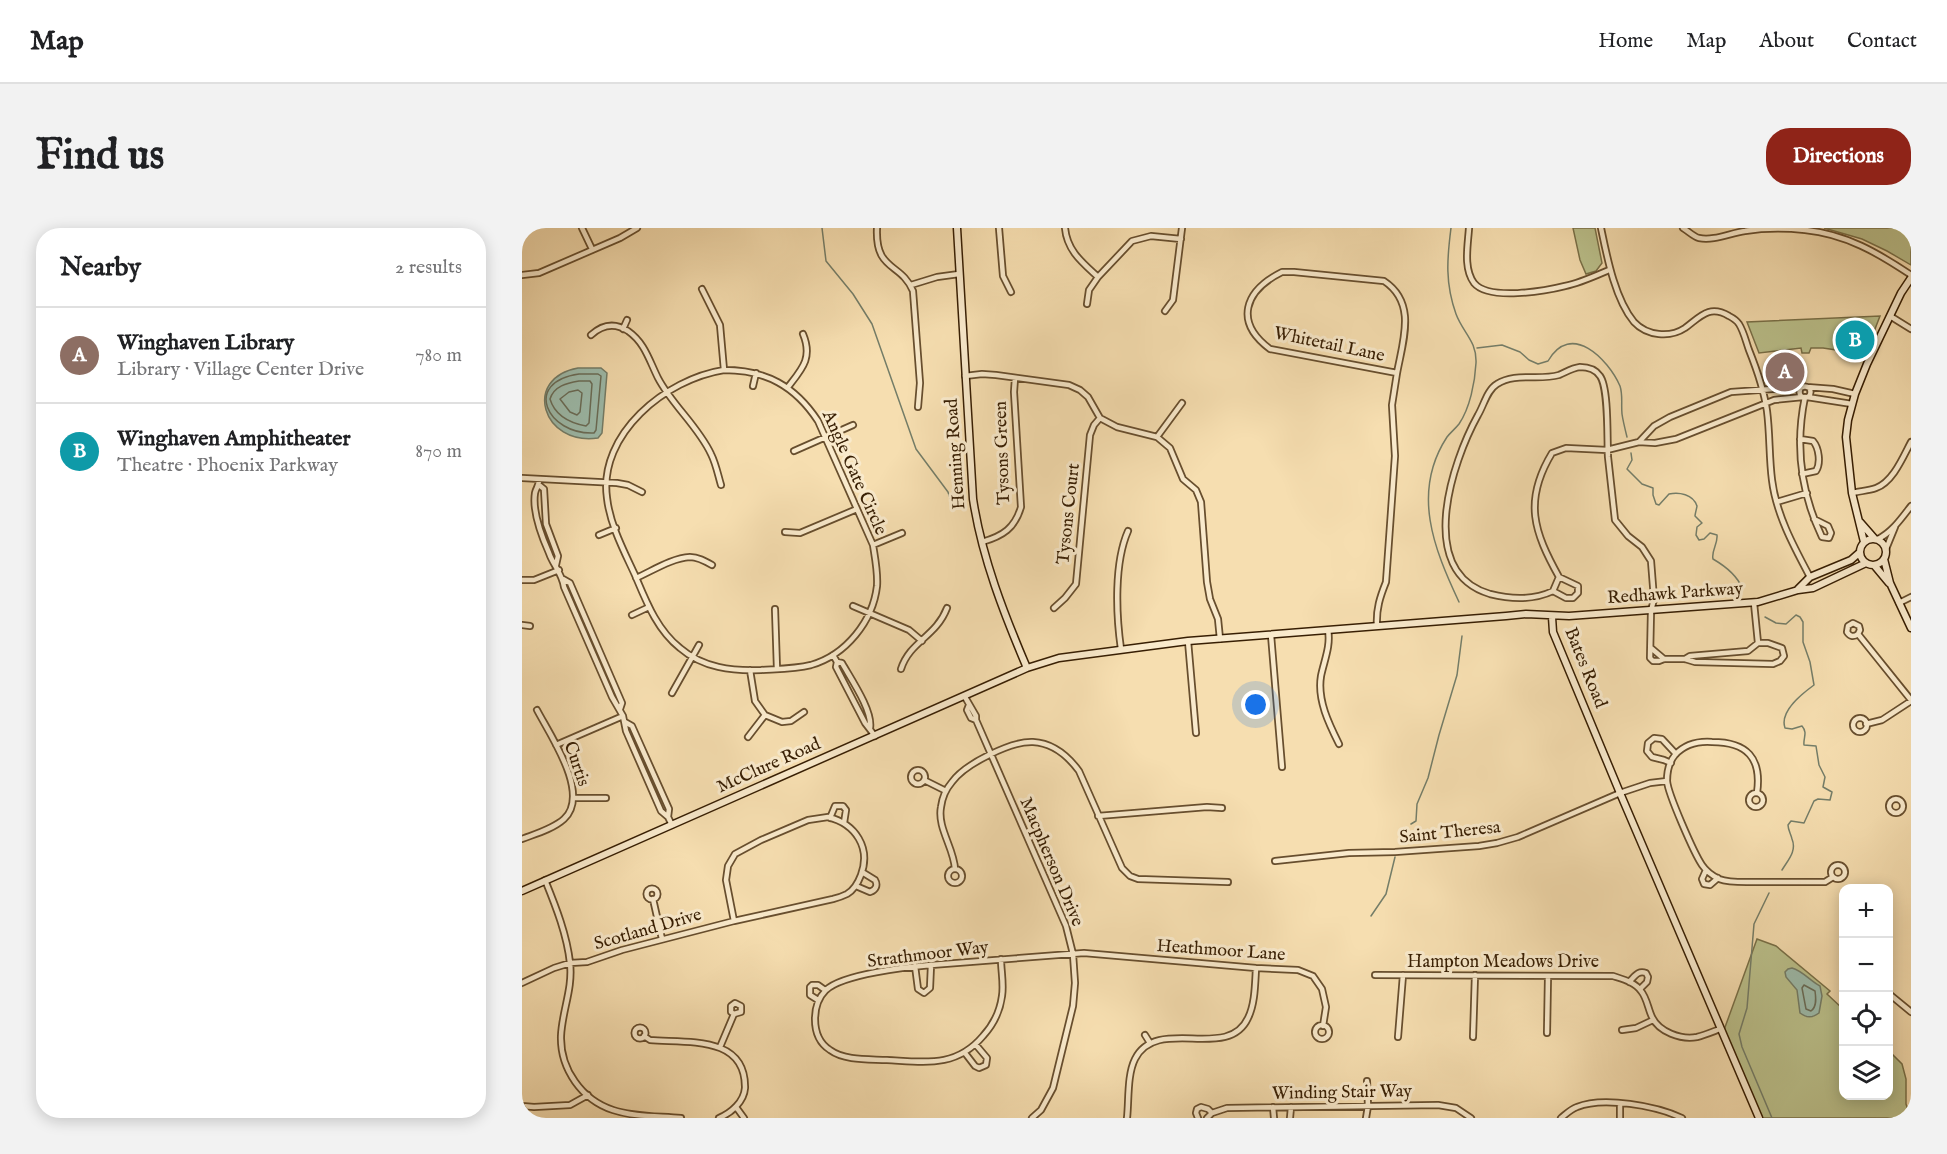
<!DOCTYPE html>
<meta charset="utf-8">
<style>
body{margin:0;font-family:"IM FELL English",serif;background:#f2f2f2;color:#202124}
.controls{position:absolute;right:18px;bottom:18px;display:grid;overflow:hidden;border-radius:12px;box-shadow:0 3px 15px #0003}
.controls button{width:54px;height:54px;display:grid;place-items:center;padding:0;border:0;border-bottom:2px solid #e0e0e0;background:#fff;color:#202124;font:30px sans-serif}
.you{position:absolute;left:734px;top:477px;width:21px;height:21px;margin:-15px;border:4px solid #fff;border-radius:50%;background:#1a73e8;box-shadow:0 0 0 9px #1a73e833}
.badge{display:grid;place-items:center;width:39px;height:39px;border-radius:50%;background:#8f2418;color:#fff;font-size:20px;font-weight:700}
.pin{position:absolute;translate:-50% -50%;border:3px solid #fff;box-shadow:0 2px 6px #0006}
.list{margin:0;padding:0;list-style:none}
h2{display:flex;justify-content:space-between;align-items:center;height:78px;margin:0;padding:0 24px;font-size:26px}
h2 small{font-size:20px;font-weight:400;color:#757577}
.list li{display:grid;grid-template-columns:39px 1fr auto;gap:18px;align-items:center;box-sizing:border-box;height:96px;padding:0 24px;border-top:2px solid #e0e0e0}
.list b{display:block;font-size:22px;white-space:nowrap}
.list p{margin:0;font-size:20px;white-space:nowrap;color:#757577}
.list em{font-size:20px;font-style:normal;color:#757577}
.icon{flex:none;width:33px;height:33px;fill:none;stroke:currentColor;stroke-width:2;stroke-linecap:round;stroke-linejoin:round}
.map{position:relative;flex:none;width:1389px;height:890px;overflow:hidden;border-radius:24px}
header{display:flex;align-items:center;gap:36px;box-sizing:border-box;height:84px;padding:0 30px;background:#fff;border-bottom:2px solid #e0e0e0}
header strong{font-size:28px}
nav{display:flex;gap:33px;margin-inline-start:auto;font-size:21px}
.intro{display:flex;align-items:center;justify-content:space-between;box-sizing:border-box;height:144px;padding:0 36px}
h1{margin:0;font-size:42px}
.button{padding:15px 27px;border-radius:24px;background:#8f2418;color:#fff;font-size:21px;font-weight:700}
main{display:flex;gap:36px;padding:0 36px}
aside{flex:1;background:#fff;border-radius:24px;box-shadow:0 3px 15px #0003}
.map>svg:first-child{display:block}
</style>
<header>
<strong>Map</strong>
<nav><a>Home</a><a>Map</a><a>About</a><a>Contact</a></nav>
</header>
<div class="intro"><h1>Find us</h1><a class="button">Directions</a></div>
<main>
<aside>
<h2>Nearby<small>2 results</small></h2>
<ul class="list">
<li><span class="badge" style="background:#8d6e63">A</span><div><b>Winghaven Library</b><p>Library · Village Center Drive</p></div><em>780 m</em></li>
<li><span class="badge" style="background:#0f9aa8">B</span><div><b>Winghaven Amphitheater</b><p>Theatre · Phoenix Parkway</p></div><em>870 m</em></li>
</ul>
</aside>
<div class="map">
<svg width="1389" height="890" viewBox="0 0 1389 890">
<rect width="100%" height="100%" fill="#f6deb0"/>
<filter id="stains"><feTurbulence type="fractalNoise" baseFrequency=".00333" numOctaves="4"/><feColorMatrix values="0 0 0 0 .2 0 0 0 0 .09 0 0 0 0 .02 0 0 0 .5 -.17"/></filter>
<radialGradient id="worn" r=".72"><stop offset=".6" stop-color="#630" stop-opacity="0"/><stop offset="1" stop-color="#630" stop-opacity=".3"/></radialGradient>
<path fill="#bbc18c" stroke="#797048" stroke-width="1.5" d="M1051,0H1073L1080,35L1074,43L1064,46L1058,32Z
M1302,0H1389V37L1365,23L1340,11Z
M1358,88L1341,132L1334,130V125L1301,120H1289L1287,125H1280L1279,120L1237,125L1225,94Z
M1235,711L1254,718L1308,763L1305,766L1321,781L1322,868H1366L1367,823L1380,836L1384,851V876L1389,890H1240L1202,802Z"/>
<path fill="#9dbcac" stroke="#747d68" stroke-width="1.5" d="M56,140H79L85,145L80,205L76,210C20,218 0,150 56,140Z
M1270,740C1281,743 1288,753 1298,758L1300,768L1297,785C1290,790 1285,790 1278,785L1275,762L1264,749L1263,744L1266,741Z"/>
<g fill="none" stroke-linecap="round" stroke-linejoin="round">
<path stroke="#6a6d58" stroke-width="1.5" d="M57,146H76L79,148L74,202L72,205C25,207 0,154 57,146Z
M57,153H68L70,156L67,195L64,198C48,195 33,188 28,171C32,158 45,155 57,153Z
M56,162L60,165L58,184L55,187L48,184L38,171L47,164Z
M1282,757L1293,763C1294,770 1295,779 1289,783L1284,781L1280,760Z"/>
<path stroke="#747d68" stroke-width="1.5" d="M300,0L304,33L331,66L350,96L394,221L426,264L428,270
M929,0C925,31 923,55 934,86C941,105 955,113 954,135C953,154 948,180 937,196C933,201 928,205 925,209C889,264 912,321 937,374
M955,120L980,117L998,124L1007,132L1016,136L1026,133C1049,93 1086,131 1098,158C1101,167 1099,176 1100,186C1101,193 1103,201 1105,209
M1109,225L1110,232L1105,241L1120,256L1131,260V267L1134,276L1137,277L1147,266C1157,264 1171,266 1175,278C1175,279 1173,286 1173,288L1180,295L1175,299L1174,307L1177,312L1182,311L1188,305L1195,307C1196,316 1189,323 1191,331C1203,338 1215,347 1220,360
M1243,389L1254,395L1264,396L1274,387L1278,389L1281,394V414L1288,434L1292,457C1281,465 1257,483 1263,500L1270,501L1280,498C1286,505 1281,510 1282,517L1294,518L1297,537L1303,549L1301,559L1310,564L1308,572L1296,571L1292,573L1282,595L1269,593L1266,597C1266,602 1269,606 1270,611C1275,623 1266,632 1260,642
M889,596L894,593L895,576L906,550L917,507L935,447L940,408
M1247,665L1232,696L1225,780L1217,806L1220,819L1250,890
M849,688L864,666L873,629"/>
<defs>
<path id="street" d="M60,0L70,21
M355,0C353,44 379,34 391,63L398,155L396,179
M477,0L481,48L489,64
M543,0C545,23 561,35 576,49
M947,0C946,17 941,40 952,55C967,73 1023,63 1043,58C1058,55 1073,48 1087,42
M1079,0C1085,29 1093,71 1112,94C1125,108 1148,110 1163,100C1178,89 1187,76 1207,88C1211,90 1215,93 1217,96C1222,104 1224,114 1227,122C1235,142 1242,162 1245,183C1248,206 1247,229 1250,252C1254,286 1272,319 1288,349
M1161,0C1166,3 1172,9 1177,10C1192,13 1208,5 1223,3C1242,0 1264,0 1283,2C1324,6 1356,25 1389,47
M760,44H772L862,53C895,75 881,112 875,145L748,121C712,94 722,63 760,44Z
M0,47L17,45L98,10L115,0
M389,57L415,49L437,46
M180,61L198,97L202,142
M565,76L567,62L576,49L610,13L629,8L659,11
M643,83L651,72L660,0
M1368,88L1389,101
M101,101L105,92
M69,107C80,97 92,94 106,103C123,115 127,132 136,150C150,177 176,198 189,226C194,236 196,247 199,257
M202,142C244,142 273,158 296,193L351,317C353,330 356,344 355,358C351,393 324,427 289,437C273,441 255,441 239,442C210,443 181,440 158,420C135,402 124,373 113,347C102,323 88,297 85,270C76,206 144,151 202,142Z
M443,148L460,146L474,147L547,157L558,162L566,169L578,190L595,199L635,209L648,220L661,251L674,262L679,274L685,354L688,371L696,391L698,411
M231,158L234,145
M1277.5 164a5.5 5.5 0 1 1 11 0a5.5 5.5 0 1 1-11 0Z
M266,159C280,141 291,130 281,106
M1285,159L1311,161L1333,166
M1283,169C1273,217 1279,265 1300,309L1307,310L1309,305L1306,298L1292,291
M1285,169L1330,176
M635,209L660,175
M1278,211L1291,213C1297,220 1299,235 1294,243L1280,246
M1117,214L1132,198L1148,189L1209,164L1281,159
M272,223L331,197
M0,250L95,255L106,257L120,264
M17,252C17,258 14,260 13,265C10,284 19,307 27,325C31,337 40,345 42,359L90,469L101,488L104,503L139,583L146,589L150,597
M17,257L22,261L24,296L36,328L34,337
M1330,265C1337,263 1346,263 1354,260C1371,254 1381,229 1389,214
M1255,274L1285,265
M263,304L278,305L335,281
M77,307L94,300
M1356,311C1370,304 1379,291 1389,278
M460,314C481,308 493,300 499,279L492,164L493,150
M351,317L380,305
M1364,321L1373,299
M114,350C130,343 150,330 168,329C176,329 183,333 190,337
M41,351L48,355L100,475L98,481
M0,352H12L37,342
M1031,363L1044,370H1051L1056,365V358L1037,349
M1232,375L1236,415
M1377,375L1389,369
M331,378L387,402L400,413
M532,380L543,370L554,356L568,207L572,197L578,190
M253,381L255,441
M110,387L127,379
M0,397L8,398
M855,398C854,381 858,369 864,354L873,228L870,177L875,145
M806,402C809,418 802,433 799,448C795,472 807,496 817,516
M1336,406C1332,409 1328,409 1325,404L1326,398L1331,395L1337,398L1338,402L1336,406L1389,472
M749,407L760,539
M666,413L674,505
M1129,420L1142,431
M599,421C594,386 592,335 606,303
M311,427L315,434L314,439L343,495L353,508
M1163,431L1168,428L1226,423L1236,415H1246L1260,420L1262,428L1258,433L1251,436L1173,434L1163,431H1142L1137,433H1131L1128,430L1129,383L1132,371L1129,333L1120,319L1106,308L1093,292L1086,229C1085,212 1087,160 1078,148C1074,142 1066,139 1058,139C1050,140 1044,144 1037,147C1016,153 994,144 975,156C965,162 962,177 956,187C930,234 893,344 968,366C988,371 1012,372 1031,363L1037,349C1012,304 1001,273 1030,225L1044,220L1085,222L1117,214L1133,215L1154,211L1252,172L1281,169
M315,434L320,435C329,451 351,483 348,500
M379,441C388,413 414,409 425,380
M228,442L233,473L243,487L260,494L269,493L282,484
M150,465L177,417
M443,469L454,488V492L544,698L551,726L553,755L551,778L531,860L519,882L510,890
M447,477L445,482L449,490L454,492
M1331 497a7 7 0 1 1 14 0a7 7 0 1 1-14 0Z
M103,494L110,498L114,507L147,581L146,589
M1344,496L1360,492L1389,473
M226,509L243,487
M34,517L101,488
M1149,535L1142,532L1130,529L1125,523L1126,515L1132,510L1140,511L1154,526
M389 549a7 7 0 1 1 14 0a7 7 0 1 1-14 0Z
M402,552L424,563
M1235,565C1240,530 1225,514 1190,514C1176,513 1163,516 1153,527C1147,534 1145,544 1145,553C1146,566 1172,625 1180,637C1184,643 1191,648 1197,651C1208,655 1222,654 1234,654C1253,654 1273,654 1293,654H1303L1311,649
M1227 572a7 7 0 1 1 14 0a7 7 0 1 1-14 0Z
M52,570H84
M1367 578a7 7 0 1 1 14 0a7 7 0 1 1-14 0Z
M576,588L685,579L700,580
M306,589C334,596 349,620 339,647C336,655 332,662 325,666C321,668 315,670 311,671L212,693L204,652L206,638L213,626L239,612L286,592Z
M308,590L313,578H321L324,582L322,595
M0,611C13,606 31,601 42,591C69,566 28,507 15,482
M753,633L827,625L873,624L957,618L975,615L996,609L1098,565L1128,555L1145,553
M1309 644a7 7 0 1 1 14 0a7 7 0 1 1-14 0Z
M433,641C432,620 415,600 419,579C420,571 424,561 430,554C443,536 489,513 511,514C530,515 546,528 557,543L600,640L608,648L616,651L706,654
M426 648a7 7 0 1 1 14 0a7 7 0 1 1-14 0Z
M1184,642L1180,651L1182,656L1188,657L1196,650
M23,652C34,679 45,707 48,735C51,761 40,783 39,808C38,841 60,872 91,882C112,889 137,888 159,890
M334,658L348,664C354,662 356,657 353,652L340,644
M124.5 666a5.5 5.5 0 1 1 11 0a5.5 5.5 0 1 1-11 0Z
M131,671L140,711
M479,731C479,743 482,756 480,768C478,783 472,796 461,808C434,840 403,834 365,832C347,831 323,833 308,822C297,815 293,803 293,791C293,780 296,770 304,762C321,746 385,739 409,737L562,725L734,740L776,742L791,748L800,761L804,779L801,798
M393,738L396,761L402,765L408,760L409,737
M853,747L1091,748C1100,751 1113,754 1119,763C1125,770 1126,781 1130,789C1137,804 1159,812 1175,809C1183,807 1190,804 1198,801
M1107,754C1113,748 1116,742 1124,745L1126,749L1125,754L1118,761
M0,755L32,740L48,735L65,734L100,722L212,693
M1366,765L1389,784
M296,772L288,767V759L290,757H296L303,762
M793 804a7 7 0 1 1 14 0a7 7 0 1 1-14 0Z
M112.5 805a5.5 5.5 0 1 1 11 0a5.5 5.5 0 1 1-11 0Z
M1100,802L1114,800L1131,792
M1025,805L1026,749
M623,807L628,815
M122,808L128,812C165,815 224,807 223,860C222,874 209,885 197,890
M876,809L881,747
M951,809L953,747
M198,819L212,786L219,784V778L213,775L209,778V784L212,786
M443,825L453,838L457,840L464,837L465,830L454,817
M0,878L12,879L48,877L66,867
M214,879L222,890
M751,879L752,890
M605,890C607,872 605,847 613,831C635,787 706,834 726,790C733,776 733,757 734,740
M676,890L674,885L675,881L679,879L686,881L690,885
M685,890L690,885L705,880L916,877L934,880L949,890
M768,890L769,879
M844,890L846,878L845,853
M1039,890C1044,886 1049,881 1055,879C1081,868 1135,878 1160,890
M1098,890V875"/>
<path id="secondary" d="M435,0L451,271C460,330 482,386 505,440
M1338,294L1352,310
M1338 324a13 13 0 1 1 26 0a13 13 0 1 1-26 0Z
M1342,314L1330,265L1324,209L1326,192L1333,166L1345,136L1379,65L1389,50
M1362,331L1368,355L1389,400
M1352,337L1367,355
M1276,361L1288,349L1329,332L1337,325
M1030,389L1031,404L1098,565L1237,890
M0,663L505,440L537,430L666,413L984,388L1004,386L1047,388L1236,374L1276,362L1291,360L1344,335"/>
</defs>
<use href="#street" stroke="#674e2e" stroke-width="8"/>
<use href="#secondary" stroke="#371e03" stroke-width="9"/>
<use href="#street" stroke="#f9eacc" stroke-width="4.5"/>
<use href="#secondary" stroke="#f9eacc" stroke-width="6"/>
</g>
<g text-anchor="middle" dominant-baseline="central" stroke-width="6" stroke-linejoin="round" paint-order="stroke">
<g font-size="18" fill="#371e03" stroke="#f9eacc">
<text transform="translate(807 117) rotate(12)">Whitetail Lane</text>
<text transform="translate(481 225) rotate(-92)">Tysons Green</text>
<text transform="translate(434 226) rotate(-94)">Henning Road</text>
<text transform="translate(332 245) rotate(66)">Angle Gate Circle</text>
<text transform="translate(547 286) rotate(-84)">Tysons Court</text>
<text transform="translate(1153 366) rotate(-4)">Redhawk Parkway</text>
<text transform="translate(1063 440) rotate(68)">Bates Road</text>
<text transform="translate(54 536) rotate(71)">Curtis</text>
<text transform="translate(247 538) rotate(-24)">McClure Road</text>
<text transform="translate(928 605) rotate(-6)">Saint Theresa</text>
<text transform="translate(529 634) rotate(67)">Macpherson Drive</text>
<text transform="translate(126 702) rotate(-16)">Scotland Drive</text>
<text transform="translate(699 723) rotate(4)">Heathmoor Lane</text>
<text transform="translate(406 727) rotate(-7)">Strathmoor Way</text>
<text x="981" y="734">Hampton Meadows Drive</text>
<text transform="translate(820 865) rotate(-1)">Winding Stair Way</text>
</g>
</g>
<rect width="100%" height="100%" filter="url(#stains)"/>
<rect width="100%" height="100%" fill="url(#worn)"/>
</svg>
<div class="controls">
<button>+</button>
<button>−</button>
<button><svg class="icon" aria-label="locate" viewBox="0 0 24 24"><circle cx="12" cy="12" r="6"/><path d="M12 2v4M12 18v4M2 12h4M18 12h4"/></svg></button>
<button><svg class="icon" aria-label="layers" viewBox="0 0 24 24"><path d="M12 4l9 5-9 5-9-5zM3 14l9 5 9-5"/></svg></button>
</div>
<div class="you"></div>
<div class="pin badge" style="left:1263px;top:144px;background:#8d6e63">A</div>
<div class="pin badge" style="left:1333px;top:112px;background:#0f9aa8">B</div>
</div>
</main>
